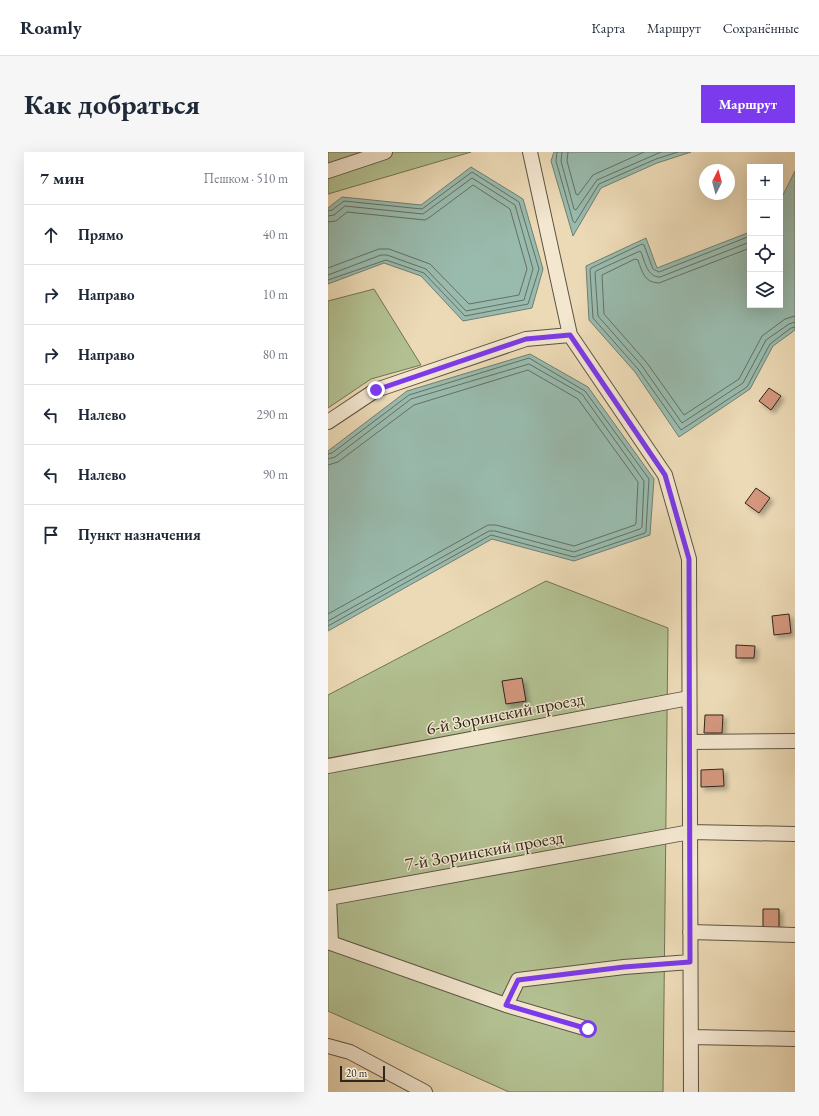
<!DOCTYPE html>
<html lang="ru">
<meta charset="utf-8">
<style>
body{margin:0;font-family:"EB Garamond",serif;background:#f6f6f7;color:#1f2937}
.controls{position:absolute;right:12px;top:12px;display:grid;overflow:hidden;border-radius:0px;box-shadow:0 4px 16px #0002}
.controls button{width:36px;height:36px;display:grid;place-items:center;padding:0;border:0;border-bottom:1px solid #e0e1e3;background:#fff;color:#1f2937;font:20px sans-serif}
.compass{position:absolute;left:371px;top:12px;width:36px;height:36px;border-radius:50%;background:#fff;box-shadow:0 4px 16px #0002;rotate:6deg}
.scale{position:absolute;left:12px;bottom:10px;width:45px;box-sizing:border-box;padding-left:4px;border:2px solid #2f261b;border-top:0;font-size:11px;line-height:14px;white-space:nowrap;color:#2f261b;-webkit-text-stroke:3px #f3e7d0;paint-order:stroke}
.stop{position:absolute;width:12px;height:12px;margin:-9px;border:3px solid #7c3aed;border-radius:50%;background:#fff}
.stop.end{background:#7c3aed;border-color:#fff;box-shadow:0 1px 4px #0008}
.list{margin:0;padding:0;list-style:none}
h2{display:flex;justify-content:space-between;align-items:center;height:52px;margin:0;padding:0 16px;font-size:17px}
h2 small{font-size:13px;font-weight:400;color:#747a83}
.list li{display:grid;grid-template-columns:26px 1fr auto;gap:12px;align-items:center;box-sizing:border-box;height:60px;padding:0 16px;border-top:1px solid #e0e1e3}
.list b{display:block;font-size:15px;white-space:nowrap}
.list em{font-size:13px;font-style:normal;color:#747a83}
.icon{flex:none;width:22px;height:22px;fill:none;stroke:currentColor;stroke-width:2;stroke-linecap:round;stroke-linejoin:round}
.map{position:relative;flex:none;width:467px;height:940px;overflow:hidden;border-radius:0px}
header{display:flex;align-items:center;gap:24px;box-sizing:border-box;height:56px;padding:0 20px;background:#fff;border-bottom:1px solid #e0e1e3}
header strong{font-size:19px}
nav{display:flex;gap:22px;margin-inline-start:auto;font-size:14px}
.intro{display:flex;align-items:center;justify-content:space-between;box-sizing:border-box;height:96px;padding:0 24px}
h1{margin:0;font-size:28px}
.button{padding:10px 18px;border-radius:0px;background:#7c3aed;color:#fff;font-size:14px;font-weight:700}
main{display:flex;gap:24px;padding:0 24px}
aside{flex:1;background:#fff;border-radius:0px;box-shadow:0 4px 16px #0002}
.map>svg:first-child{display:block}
</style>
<header>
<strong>Roamly</strong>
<nav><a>Карта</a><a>Маршрут</a><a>Сохранённые</a></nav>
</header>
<div class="intro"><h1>Как добраться</h1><a class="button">Маршрут</a></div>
<main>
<aside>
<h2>7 мин<small>Пешком · 510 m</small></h2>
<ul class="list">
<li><svg class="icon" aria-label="ahead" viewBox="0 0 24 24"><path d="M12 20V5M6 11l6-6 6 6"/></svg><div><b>Прямо</b></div><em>40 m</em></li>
<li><svg class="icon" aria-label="right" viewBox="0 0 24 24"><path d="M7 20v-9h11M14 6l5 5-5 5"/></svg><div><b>Направо</b></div><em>10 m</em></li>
<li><svg class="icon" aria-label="right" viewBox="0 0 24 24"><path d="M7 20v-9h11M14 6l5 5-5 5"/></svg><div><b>Направо</b></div><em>80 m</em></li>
<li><svg class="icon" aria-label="left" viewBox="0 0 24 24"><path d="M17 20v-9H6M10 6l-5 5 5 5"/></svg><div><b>Налево</b></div><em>290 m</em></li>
<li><svg class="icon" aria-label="left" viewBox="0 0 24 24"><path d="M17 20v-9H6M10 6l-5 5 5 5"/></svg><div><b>Налево</b></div><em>90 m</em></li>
<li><svg class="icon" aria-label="arrive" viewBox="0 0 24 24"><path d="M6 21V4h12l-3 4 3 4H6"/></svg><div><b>Пункт назначения</b></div></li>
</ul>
</aside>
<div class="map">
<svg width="467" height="940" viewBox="0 0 467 940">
<defs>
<filter id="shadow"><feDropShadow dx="3.5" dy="3.5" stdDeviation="2" flood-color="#0004"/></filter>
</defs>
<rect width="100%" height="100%" fill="#ecdab6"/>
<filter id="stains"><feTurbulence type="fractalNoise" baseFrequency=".005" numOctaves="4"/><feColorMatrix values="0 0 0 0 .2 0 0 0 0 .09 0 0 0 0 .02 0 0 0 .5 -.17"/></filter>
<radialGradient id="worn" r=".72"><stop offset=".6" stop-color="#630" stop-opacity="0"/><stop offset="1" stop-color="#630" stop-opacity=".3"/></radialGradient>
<path fill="#b3c192" stroke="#717456" d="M0,0H143L0,42Z
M46,137L93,213L43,227L0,256V149Z
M218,429L340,476L335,940H181L0,859V543Z"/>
<path fill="#99bbae" stroke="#6f7f73" d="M226,0H363L329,11L273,36L245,84L223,9Z
M143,15L195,47L215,117L204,156L135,169L93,124L56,111L0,132V56L14,45L93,53Z
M467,19V178L445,194L422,237L351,285L307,220L261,168L258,114L318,86L329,116L422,80V153H452V49Z
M202,202L260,235L326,327L322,383L246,409L164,387L0,479V299L79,239Z"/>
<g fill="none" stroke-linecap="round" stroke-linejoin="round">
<path stroke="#647064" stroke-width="1" d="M229,0L228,9L245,69L247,71L271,32L328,7L350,0
M234,0L233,9L246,57L248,58L269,28L333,0
M240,0L239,9L248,42L250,43L265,23L316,0
M0,59L4,58L16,49L94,57L144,20L191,50L211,117L200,152L137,164L96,121L58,108L0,128
M0,64L6,63L17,54L95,62L144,26L187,53L205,117L196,148L138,159L98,117L59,103H53L0,123
M0,70L8,69L19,60L97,68L102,65L145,33L182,57L199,117L191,143L141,152L102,112L61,97H51L0,116
M422,84L331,120L325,117L316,93L314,92L263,116L262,118L265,166L310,217L353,278L419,235L442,192L463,176L467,175
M422,90L332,125C319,125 317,110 313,100L312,99L268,119L267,121L270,164L314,214L354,271L415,231L438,188L461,172L467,170
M422,96L331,131C317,131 314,120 310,108L307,107L274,123L276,162L319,211L356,263L411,227L434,184L457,167L467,164
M0,302L4,301L81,243L201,206L257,239L321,327L318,379L317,381L246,405L163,383L0,474
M0,307L7,305L83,247L201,212L254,242L316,329L314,375L312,377L246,400L167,379H161L0,469
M0,313L10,310L86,253L200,218L250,247L310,330L308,371L307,373L246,394L168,373H160L0,462"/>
</g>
<path fill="#d4977e" stroke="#2f261b" filter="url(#shadow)" d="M441,236L453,244L443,258L431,249Z
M428,336L442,346L431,361L417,351Z
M461,462L463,481L446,483L444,464Z
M408,493L427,494L426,506H408Z
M194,526L198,549L178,552L174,529Z
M377,563H395L394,581H376Z
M395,617L396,634L373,635V618Z
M435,757H451V781L435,780Z"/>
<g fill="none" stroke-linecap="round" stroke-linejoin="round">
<defs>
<path id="minor" d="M202,0L242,183L337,323L361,407L363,940
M0,19L57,0
M0,270L48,238L198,187L242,183
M362,590L467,589
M0,614L361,546
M362,780L467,783
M0,790L178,853L260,877
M3,791L1,746L362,680L467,682
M178,853L190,828L296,815L362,810
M363,885L467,887
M0,894L22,900L97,940"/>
</defs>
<use href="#minor" stroke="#5e5342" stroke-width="16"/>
<use href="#minor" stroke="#f3e7d0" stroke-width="14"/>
</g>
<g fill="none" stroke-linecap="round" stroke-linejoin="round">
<path stroke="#7c3aed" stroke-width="5" d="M48,238L198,187L242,183L337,323L361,407L362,810L296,815L190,828L178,853L260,877"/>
</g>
<g text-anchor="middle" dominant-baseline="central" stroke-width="3" stroke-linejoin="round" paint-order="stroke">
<g font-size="18" fill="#2f261b" stroke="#f3e7d0">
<text transform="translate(177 561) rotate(-11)">6-й Зоринский проезд</text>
<text transform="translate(156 698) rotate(-10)">7-й Зоринский проезд</text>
</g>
</g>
<rect width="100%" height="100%" filter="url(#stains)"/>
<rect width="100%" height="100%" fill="url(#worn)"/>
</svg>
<div class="controls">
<button>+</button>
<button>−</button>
<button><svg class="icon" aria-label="locate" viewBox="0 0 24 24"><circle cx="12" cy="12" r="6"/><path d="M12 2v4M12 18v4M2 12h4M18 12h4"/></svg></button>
<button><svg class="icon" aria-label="layers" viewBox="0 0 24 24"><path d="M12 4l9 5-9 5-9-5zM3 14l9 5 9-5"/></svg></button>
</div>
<svg class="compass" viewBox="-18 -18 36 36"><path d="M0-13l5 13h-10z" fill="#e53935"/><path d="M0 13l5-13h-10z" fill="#747a83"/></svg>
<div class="scale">20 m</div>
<div class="stop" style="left:260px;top:877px"></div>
<div class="stop end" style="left:48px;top:238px"></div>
</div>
</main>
